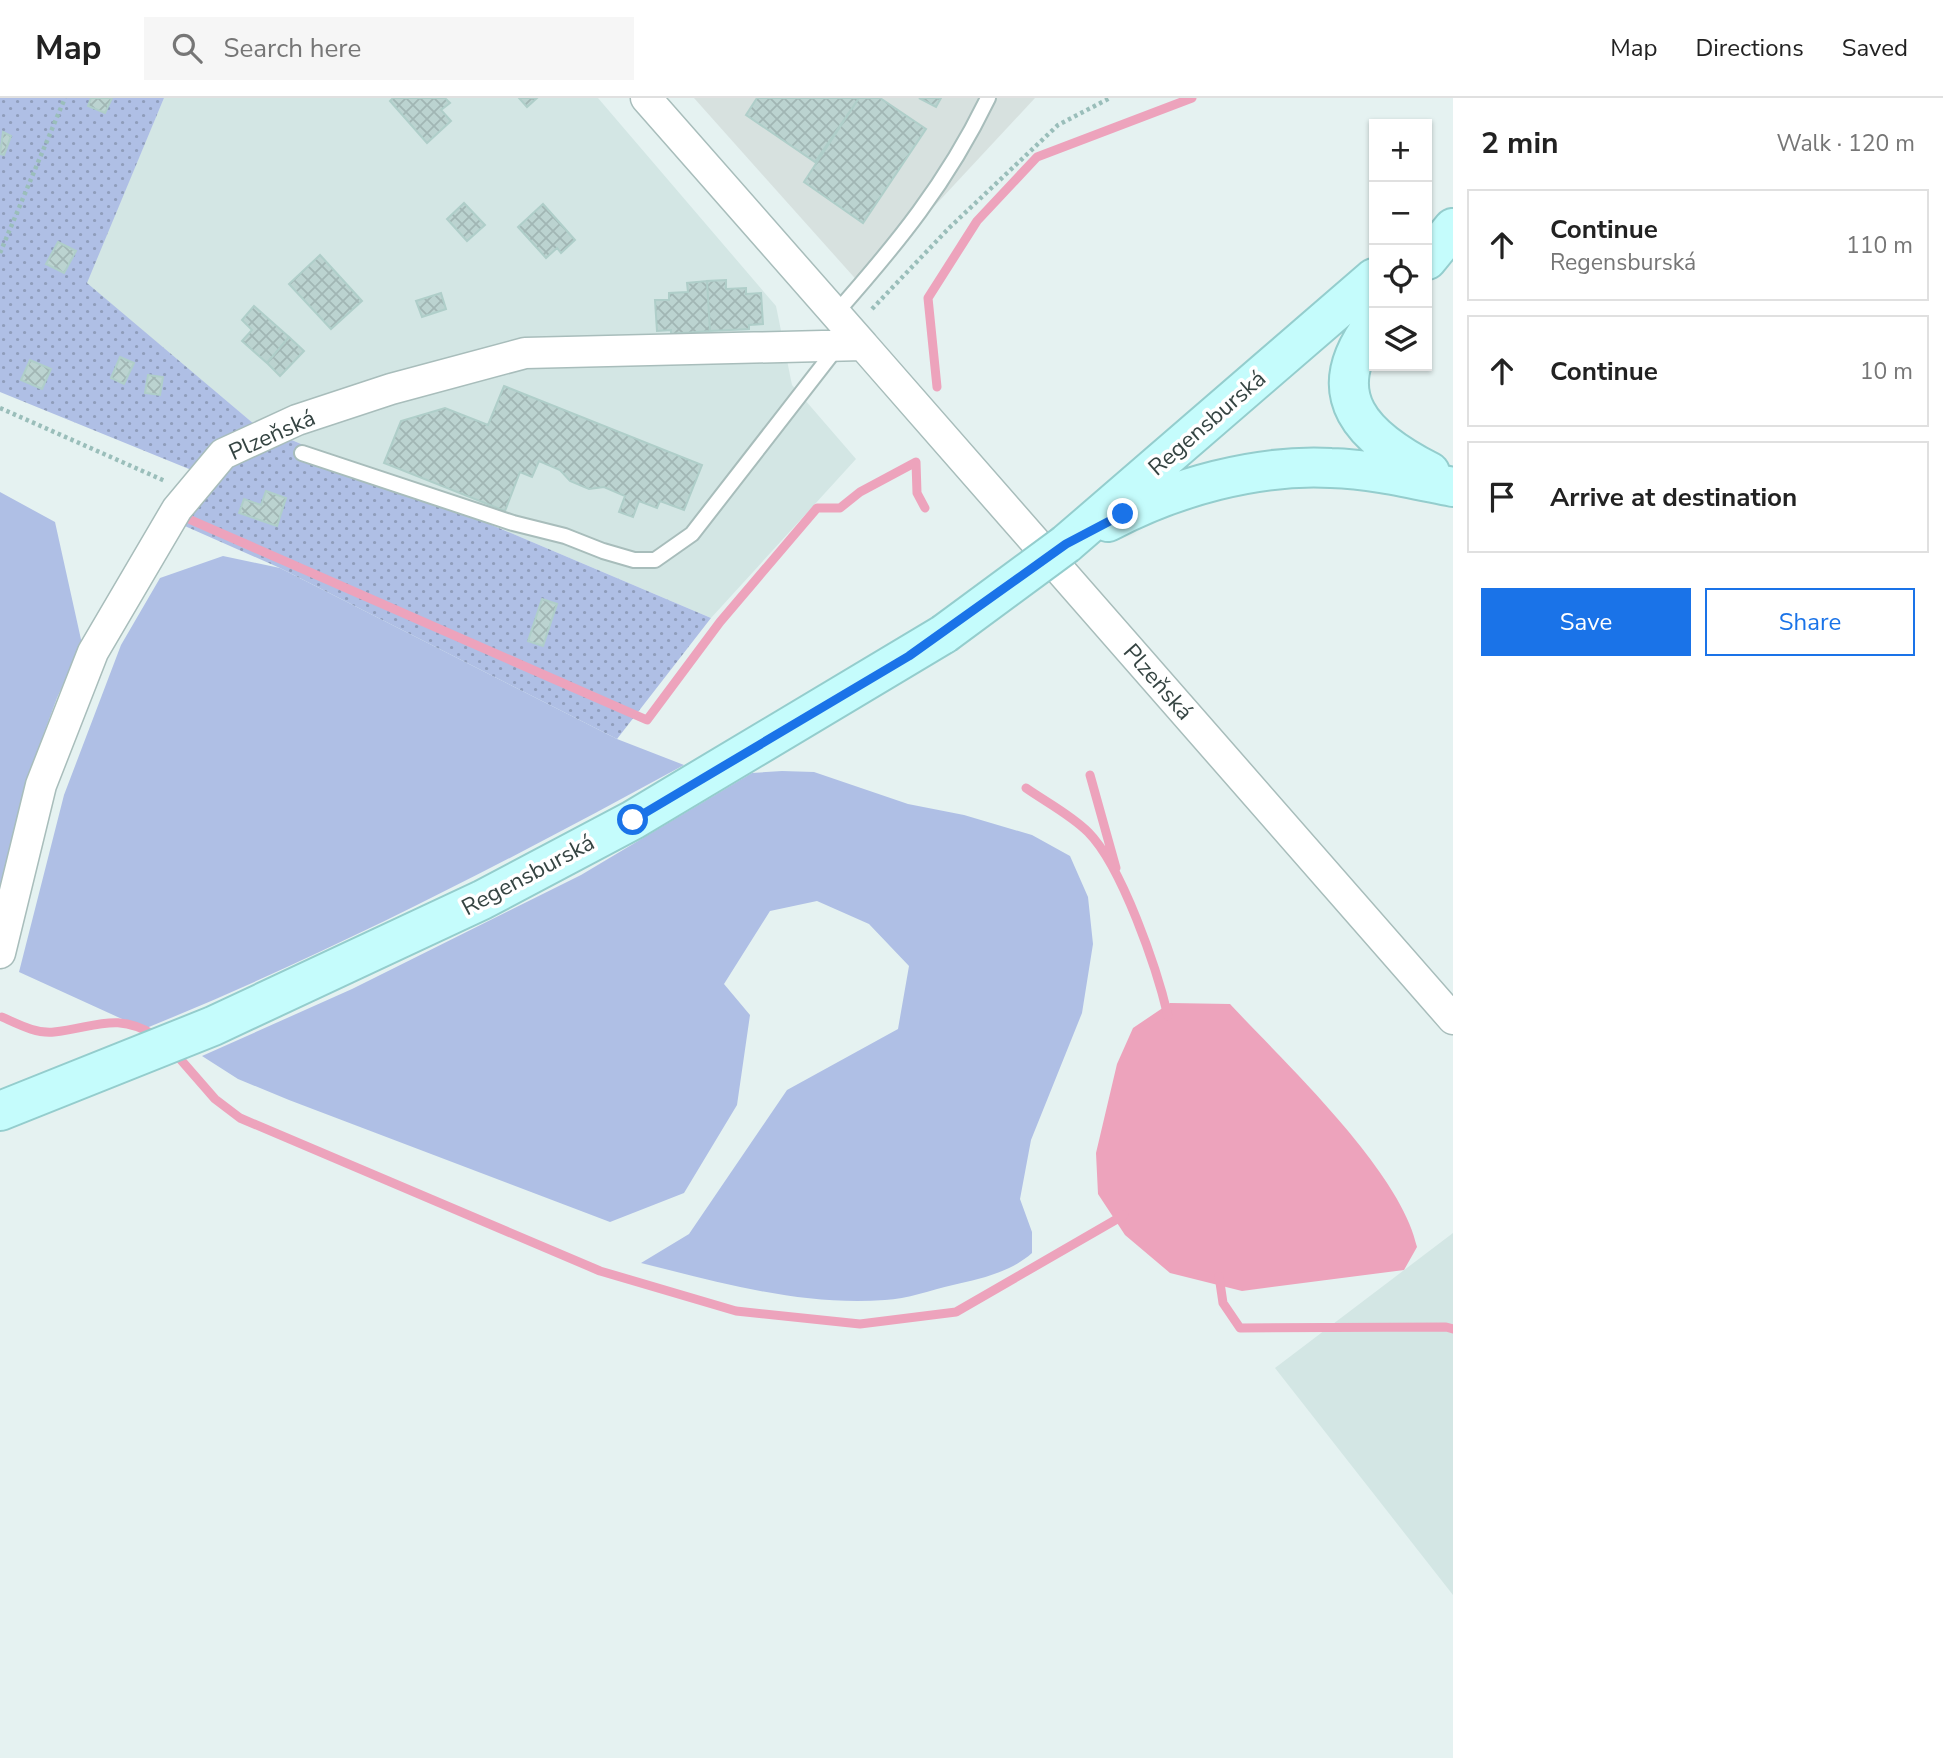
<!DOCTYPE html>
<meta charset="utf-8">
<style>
body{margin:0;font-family:"Nunito Sans",sans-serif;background:#f6f6f6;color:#222}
.controls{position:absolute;right:21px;top:21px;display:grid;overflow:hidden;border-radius:0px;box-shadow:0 2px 5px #0004}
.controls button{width:63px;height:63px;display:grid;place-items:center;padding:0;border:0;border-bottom:2px solid #e0e0e0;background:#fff;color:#222;font:35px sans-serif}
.stop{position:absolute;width:21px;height:21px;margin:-16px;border:5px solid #1a73e8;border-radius:50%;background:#fff}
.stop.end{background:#1a73e8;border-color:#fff;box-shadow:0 2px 7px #0008}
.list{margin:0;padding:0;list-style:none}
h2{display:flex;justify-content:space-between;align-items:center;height:91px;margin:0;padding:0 28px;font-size:30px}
h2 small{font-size:23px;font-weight:400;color:#767676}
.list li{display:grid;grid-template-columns:46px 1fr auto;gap:21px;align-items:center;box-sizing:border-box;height:112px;margin:0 14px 14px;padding:0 14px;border:2px solid #e0e0e0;border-radius:0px}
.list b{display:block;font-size:26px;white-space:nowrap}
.list p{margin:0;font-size:23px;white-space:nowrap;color:#767676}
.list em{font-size:23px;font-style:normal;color:#767676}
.actions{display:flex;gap:14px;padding:21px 28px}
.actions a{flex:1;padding:16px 0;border:2px solid #1a73e8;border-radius:0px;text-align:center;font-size:24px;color:#1a73e8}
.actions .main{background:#1a73e8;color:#fff}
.icon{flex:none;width:38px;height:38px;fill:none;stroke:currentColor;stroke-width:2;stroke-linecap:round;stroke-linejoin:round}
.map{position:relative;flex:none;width:1453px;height:1660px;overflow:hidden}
header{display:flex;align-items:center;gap:42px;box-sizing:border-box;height:98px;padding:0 35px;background:#fff;border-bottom:2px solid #e0e0e0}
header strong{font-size:33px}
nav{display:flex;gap:38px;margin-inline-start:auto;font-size:24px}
.search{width:490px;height:63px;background:#f6f6f6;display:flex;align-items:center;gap:18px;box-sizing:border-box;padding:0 24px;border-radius:0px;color:#767676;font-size:26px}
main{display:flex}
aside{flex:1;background:#fff}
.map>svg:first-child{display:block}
</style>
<header>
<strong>Map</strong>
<div class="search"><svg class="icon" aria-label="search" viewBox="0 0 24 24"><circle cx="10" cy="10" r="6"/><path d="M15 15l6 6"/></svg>Search here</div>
<nav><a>Map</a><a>Directions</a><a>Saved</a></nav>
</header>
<main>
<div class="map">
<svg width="1453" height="1660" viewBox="0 0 1453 1660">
<defs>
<pattern id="garden-dots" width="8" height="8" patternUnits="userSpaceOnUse" patternTransform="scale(1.75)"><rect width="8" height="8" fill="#afbfe5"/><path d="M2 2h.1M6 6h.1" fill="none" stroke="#8f9dbb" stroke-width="1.8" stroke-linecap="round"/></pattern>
<pattern id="building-cross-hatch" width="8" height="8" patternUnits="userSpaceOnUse" patternTransform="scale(1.75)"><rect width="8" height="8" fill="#bbd3d0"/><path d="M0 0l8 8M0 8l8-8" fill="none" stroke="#a1b6b4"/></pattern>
</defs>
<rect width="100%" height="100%" fill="#e5f2f1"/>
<path fill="#d3e6e4" d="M164,0H598L776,208L792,287L856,361L711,520L254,326L86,185Z
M1453,1135V1497L1275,1270Z"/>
<path fill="#d7e1df" d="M694,0H1035L861,187Z"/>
<path fill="#afbfe5" d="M0,394L55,424L82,546L57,600L37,654L0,793Z
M223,458L280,470L617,641L684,667C508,763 331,855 144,931L19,874L64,697L121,547L160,480Z
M782,673L814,674L908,706L964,717L1032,737L1070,758L1088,799L1093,846L1082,915L1031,1042L1020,1101L1032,1134V1155C1011,1174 980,1181 953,1187C931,1192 907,1201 885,1202C801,1208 722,1185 641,1165L689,1136L787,992L898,931L909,868L869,826L817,803L770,813L724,886L750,917L737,1007L684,1095L610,1124L289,1002L238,981L202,958L352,891L581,777L752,675Z"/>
<path fill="url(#garden-dots)" d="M0,0H164L87,185L254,326L711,520L617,641L280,470L178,425L216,382L0,294Z"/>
<path fill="#eda3bc" d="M1170,905L1230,906C1285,965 1401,1073 1417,1149L1404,1172L1242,1193L1170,1175L1125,1137L1098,1096L1096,1055L1117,966L1133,930Z"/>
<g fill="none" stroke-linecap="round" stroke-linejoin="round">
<path stroke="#eda3bc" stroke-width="9" d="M937,289L928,200L977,123L1037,59L1192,0
M191,422L647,622L720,524L817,410H840L860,394L916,364L917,395L925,410
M1090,677L1116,770
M1026,690C1046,704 1071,717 1088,734C1122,768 1157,871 1168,918
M2,919C18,926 36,936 54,934C95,930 116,913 156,938
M174,954L215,1001L240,1020L600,1173L736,1213L860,1226L956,1214L1124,1117
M1219,1178L1223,1205L1240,1230L1446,1229L1453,1231"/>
</g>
<path fill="url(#building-cross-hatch)" stroke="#afcec9" stroke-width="2" d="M91,0H112L105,15L88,8Z
M393,0H445L450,5L441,12L451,23L427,45L390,3Z
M519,0H537L527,9Z
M757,0H859L815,64L746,17Z
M859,0H880L926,31L863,125L804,84Z
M919,0H941L936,9Z
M3,34L11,38L4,57L0,56Z
M464,105L485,127L467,143L447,121Z
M543,106L575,142L561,155L557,150L546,160L518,129Z
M58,144L76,153L64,175L46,166Z
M320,157L362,203L331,231L289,186Z
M726,182V191L746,190V196L761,195L763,226L749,227V231L710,233L707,183Z
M707,183L710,233L671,236V232L657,233L655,202H669V195L688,194L687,185Z
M441,195L446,211L422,219L416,203Z
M254,208L289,239L267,265L242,243L252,232L242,222Z
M289,239L304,253L280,278L267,265Z
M120,259L134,265L124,286L111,280Z
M30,262L51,271L42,291L21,282Z
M148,277L163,279L160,297L145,295Z
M504,288L702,367L684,412L660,403L657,410L639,403L633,419L619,414L625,398L604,389L589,391L570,383L560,372L539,363L532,379L520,374L505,413L384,365L401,323L445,310L488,327Z
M266,393L286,400L277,428L239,415L244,401L261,407Z
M542,501L557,506L543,548L528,543Z"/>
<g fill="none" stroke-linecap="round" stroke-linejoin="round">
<defs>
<path id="service" d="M835,216C897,146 947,85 988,0
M302,355L513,425L565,438L603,453L634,462H655L692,436L838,248"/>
<path id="minor" d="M646,0L863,247
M0,855L41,687L93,554L177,411L223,356L297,322L391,291L525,255L863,247L1453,921"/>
<path id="secondary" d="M1427,162L1453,130
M1374,225C1318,298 1364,340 1430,374
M1108,424C1174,389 1257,366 1331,370C1372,371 1413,381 1453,389
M1066,446L1374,180
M0,1013L213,928L482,802L633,722L944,536"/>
</defs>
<use href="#service" stroke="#a8bdbb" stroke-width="18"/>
<use href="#minor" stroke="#a8bdbb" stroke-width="33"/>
<use href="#secondary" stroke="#94cdcd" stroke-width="42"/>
<path stroke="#9abeba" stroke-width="4.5" stroke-dasharray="3.5 3.5" stroke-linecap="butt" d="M0,155L65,0
M872,211L949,130L1058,27L1110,0
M0,310L165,383"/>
<use href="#service" stroke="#fff" stroke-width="14"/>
<use href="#minor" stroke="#fff" stroke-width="30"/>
<use href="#secondary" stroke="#c5fcfc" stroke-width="38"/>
<defs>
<path id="secondary-bridge" d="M944,536L1066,446"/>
</defs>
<use href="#secondary-bridge" stroke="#94cdcd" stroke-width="42" stroke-linecap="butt"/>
<use href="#secondary-bridge" stroke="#c5fcfc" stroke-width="38"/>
</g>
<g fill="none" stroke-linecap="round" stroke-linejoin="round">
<path stroke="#1a73e8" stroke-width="9" d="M633,722L909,558L1066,446L1123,416"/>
</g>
<g text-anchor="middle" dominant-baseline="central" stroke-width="7" stroke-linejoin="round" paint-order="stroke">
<g font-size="23" fill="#354442" stroke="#fff">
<text transform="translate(1207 325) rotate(-41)">Regensburská</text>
<text transform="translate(272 337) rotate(-24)">Plzeňská</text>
<text transform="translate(1158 584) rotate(49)">Plzeňská</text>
<text transform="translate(528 777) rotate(-28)">Regensburská</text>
</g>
</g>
</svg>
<div class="controls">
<button>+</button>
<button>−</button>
<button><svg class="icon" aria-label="locate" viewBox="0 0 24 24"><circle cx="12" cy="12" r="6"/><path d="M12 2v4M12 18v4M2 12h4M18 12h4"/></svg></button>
<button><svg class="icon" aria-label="layers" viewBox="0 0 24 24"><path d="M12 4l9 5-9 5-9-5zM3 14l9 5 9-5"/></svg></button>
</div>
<div class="stop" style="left:633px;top:722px"></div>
<div class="stop end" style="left:1123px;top:416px"></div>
</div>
<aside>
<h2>2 min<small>Walk · 120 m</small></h2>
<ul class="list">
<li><svg class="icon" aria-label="ahead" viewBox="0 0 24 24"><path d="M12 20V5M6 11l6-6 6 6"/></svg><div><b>Continue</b><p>Regensburská</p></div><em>110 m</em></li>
<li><svg class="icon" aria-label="ahead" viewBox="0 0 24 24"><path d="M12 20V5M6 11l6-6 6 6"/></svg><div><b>Continue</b></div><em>10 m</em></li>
<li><svg class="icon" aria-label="arrive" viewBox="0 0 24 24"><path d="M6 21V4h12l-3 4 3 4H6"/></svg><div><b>Arrive at destination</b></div></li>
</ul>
<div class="actions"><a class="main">Save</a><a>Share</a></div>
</aside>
</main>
